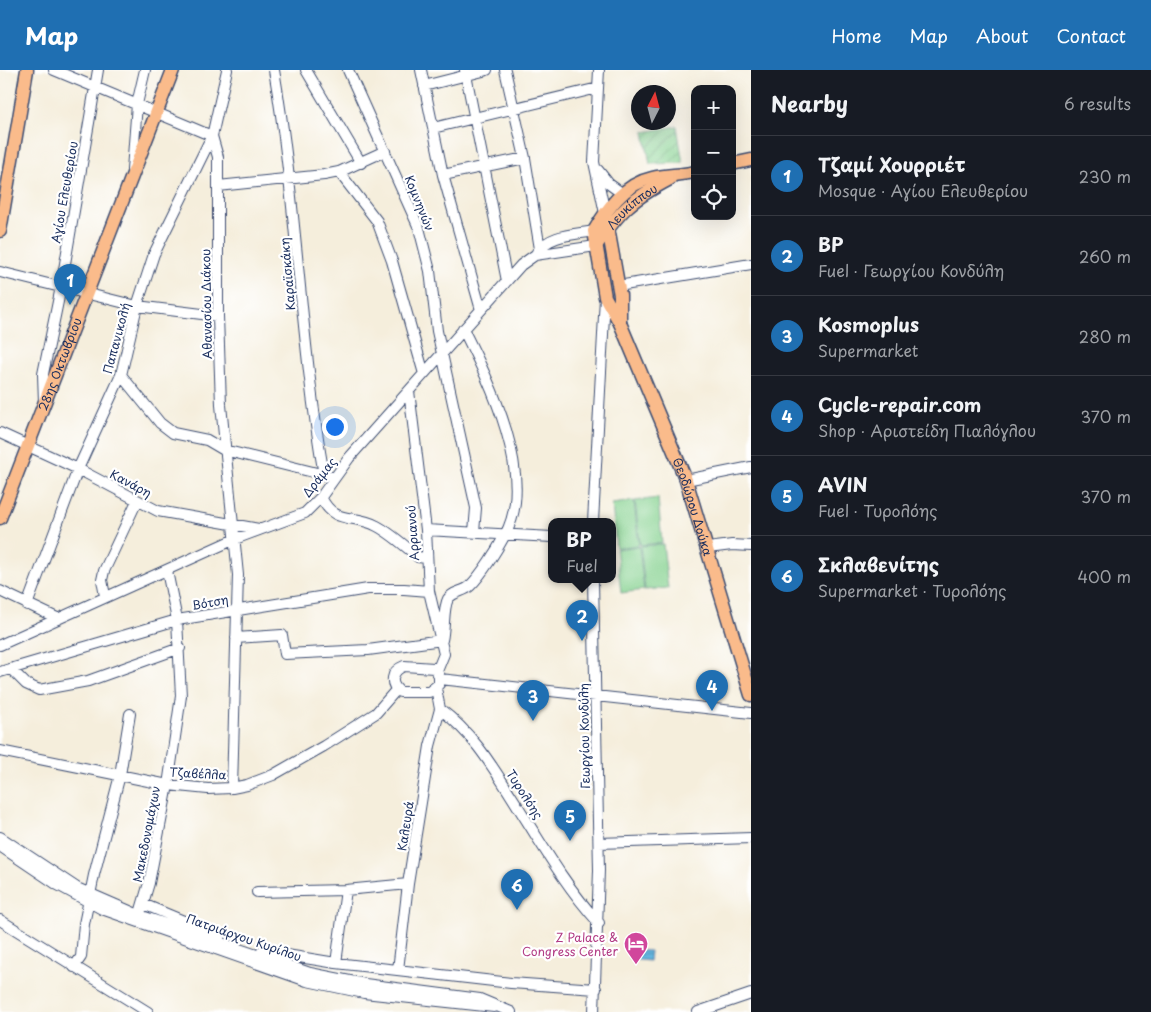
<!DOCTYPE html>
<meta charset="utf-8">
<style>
body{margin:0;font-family:"Playpen Sans",sans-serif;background:#242831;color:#f1f3f6}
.controls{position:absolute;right:15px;top:15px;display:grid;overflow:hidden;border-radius:10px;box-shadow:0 5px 20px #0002}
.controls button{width:45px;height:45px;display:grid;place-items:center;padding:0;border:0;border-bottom:1px solid #363941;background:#171b24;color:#f1f3f6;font:25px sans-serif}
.compass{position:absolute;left:631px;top:15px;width:45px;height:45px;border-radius:50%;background:#171b24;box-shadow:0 5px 20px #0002;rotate:6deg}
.you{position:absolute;left:334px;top:356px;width:18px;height:18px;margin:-12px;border:4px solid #fff;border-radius:50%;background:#1a73e8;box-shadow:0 0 0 8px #1a73e833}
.badge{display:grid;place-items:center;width:32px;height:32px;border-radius:50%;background:#1f6fb2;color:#fff;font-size:16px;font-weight:700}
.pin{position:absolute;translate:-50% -41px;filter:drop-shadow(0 1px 2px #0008)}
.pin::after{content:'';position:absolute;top:26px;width:18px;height:15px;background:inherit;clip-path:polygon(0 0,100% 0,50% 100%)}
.popup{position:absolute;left:548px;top:448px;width:68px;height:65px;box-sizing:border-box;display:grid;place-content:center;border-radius:10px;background:#171b24;filter:drop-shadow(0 1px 4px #0005);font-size:16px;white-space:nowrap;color:#9ea1a6}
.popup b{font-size:19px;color:#f1f3f6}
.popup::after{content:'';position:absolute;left:50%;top:100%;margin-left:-10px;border:10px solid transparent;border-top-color:#171b24}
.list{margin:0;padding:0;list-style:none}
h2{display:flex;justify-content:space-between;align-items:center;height:65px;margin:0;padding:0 20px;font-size:21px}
h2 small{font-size:16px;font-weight:400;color:#9ea1a6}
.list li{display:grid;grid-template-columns:32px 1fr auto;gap:15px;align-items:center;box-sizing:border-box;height:80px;padding:0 20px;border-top:1px solid #363941}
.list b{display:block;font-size:19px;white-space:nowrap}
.list p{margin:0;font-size:16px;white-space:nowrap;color:#9ea1a6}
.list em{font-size:16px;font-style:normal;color:#9ea1a6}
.icon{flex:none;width:28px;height:28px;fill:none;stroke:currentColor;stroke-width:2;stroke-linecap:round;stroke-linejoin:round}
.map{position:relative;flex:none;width:751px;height:942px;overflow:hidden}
header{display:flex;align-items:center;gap:30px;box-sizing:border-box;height:70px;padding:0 25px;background:#1f6fb2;color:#fff}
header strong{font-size:24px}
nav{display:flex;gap:28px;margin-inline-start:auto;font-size:18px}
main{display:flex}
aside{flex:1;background:#171b24}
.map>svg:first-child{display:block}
</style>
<header>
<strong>Map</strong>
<nav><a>Home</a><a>Map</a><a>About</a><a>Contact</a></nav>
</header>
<main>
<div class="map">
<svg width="751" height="942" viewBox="0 0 751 942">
<defs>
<pattern id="garden-furrows" width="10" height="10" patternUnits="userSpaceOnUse" patternTransform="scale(1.25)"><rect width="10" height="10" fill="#85d18f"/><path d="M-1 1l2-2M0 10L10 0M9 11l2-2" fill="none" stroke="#6caa78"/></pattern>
<pattern id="water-rules" width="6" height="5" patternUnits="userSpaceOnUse" patternTransform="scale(1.25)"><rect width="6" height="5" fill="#63b6df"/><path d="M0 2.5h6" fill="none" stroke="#5194b8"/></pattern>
</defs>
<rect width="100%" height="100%" fill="#fff"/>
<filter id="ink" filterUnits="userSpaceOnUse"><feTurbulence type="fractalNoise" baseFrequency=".02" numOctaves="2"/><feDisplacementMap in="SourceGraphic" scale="10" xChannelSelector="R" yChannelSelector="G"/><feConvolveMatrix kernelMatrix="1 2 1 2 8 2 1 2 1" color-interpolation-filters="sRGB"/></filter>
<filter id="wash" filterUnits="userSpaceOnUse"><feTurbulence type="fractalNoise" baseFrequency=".0096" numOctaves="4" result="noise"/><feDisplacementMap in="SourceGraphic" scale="20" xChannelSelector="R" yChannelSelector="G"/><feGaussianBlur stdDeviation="1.12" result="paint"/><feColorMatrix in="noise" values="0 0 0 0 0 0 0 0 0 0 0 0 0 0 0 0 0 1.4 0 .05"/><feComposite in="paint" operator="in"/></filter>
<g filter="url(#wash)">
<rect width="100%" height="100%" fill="#f5eedc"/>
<path fill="#85d18f" stroke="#508076" d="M658,428L662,473L640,475L635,431Z
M634,431L639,475L616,478L612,434Z
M663,474L668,518L645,520L640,476Z
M639,476L644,520L621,523L616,479Z"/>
<path fill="url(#garden-furrows)" stroke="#508076" d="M677,56L683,93L650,94L644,62Z"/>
<path fill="url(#water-rules)" stroke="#3f729e" d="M629,880L650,881L649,891L629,889Z"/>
</g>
<g filter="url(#ink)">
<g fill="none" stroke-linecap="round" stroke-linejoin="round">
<defs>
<path id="minor" d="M54,0L212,66
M227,0L212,66L218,87V246L221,335L238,505L232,718
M274,0C297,134 300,271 324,405
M306,0L361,93
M348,0L419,158L430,201L437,261L476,438L474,462
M421,0L443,105L481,240
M465,0L507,211
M505,0L525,88L540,179
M599,0L594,92L606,148
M424,16L487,0
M433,58L598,18
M132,100L137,34L145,0
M598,100L609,114L623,124
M339,102L377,151L392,191L424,304
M443,105L525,88
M218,116L324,105L339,102L385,81
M537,182C550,164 573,165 594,161
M0,202L137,236L218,246
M618,216L751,194
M121,305L160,353L173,363L207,370L224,380L329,406
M409,321L426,460L429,521L444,584L437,601
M44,332L43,304L61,217L98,0
M0,363L78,399L158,441L259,459
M686,410L751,397
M321,427C335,456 353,443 377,456C392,464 405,476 418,487L426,488
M593,452L605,227
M426,460L552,467
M708,478L732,475L751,476
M593,510L599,800L594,942
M0,521L57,548
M105,526L102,510L104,501L137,431
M27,535L78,399L121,305L137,236L154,184L212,66
M236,568L282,565L285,584L368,580L442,570C445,558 443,538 448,529C453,521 464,522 470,516C482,504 497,480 505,465C537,407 490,313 463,259
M0,575L235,469L305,443L321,427L349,388L521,195L535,185L596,176
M404,596L434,598L439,605V614L429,622H400C389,614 391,601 404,596Z
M12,600L26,614L39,620L88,611L180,578
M0,602L177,550L368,519H404L429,521
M440,609L751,643
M440,639C472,663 489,691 510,724C538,768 564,815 599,853
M0,681L168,715L208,719L232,718L247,715L273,705L324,676L376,643L397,619
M0,767L77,818L139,845L310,903L365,914L480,929L511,942
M599,773L751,768
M0,776L58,815L102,839L307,911L364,923L494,937
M257,822L346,820L408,814
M143,834L220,866
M141,840L149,813L168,715L181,626L177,550L167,501
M0,850L148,942
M262,881L336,893L511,913L596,919
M336,893L346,820
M74,897L81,887L84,854L94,805L120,705L130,644
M398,900L408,814L430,676L440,639L436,618
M698,942L751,924"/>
<g id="major">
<path d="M732,94L751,90"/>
<path id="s1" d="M695,102C681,105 666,105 652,108C624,114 607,139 594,161L605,227L620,253L686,410L751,625"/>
<path d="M608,158L620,225V253"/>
<path d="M0,161L27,0"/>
<path id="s2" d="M596,176C620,140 632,129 670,109"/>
<path id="s3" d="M0,448L173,0"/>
</g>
</defs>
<use href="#minor" stroke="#3c4c71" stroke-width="12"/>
<use href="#major" stroke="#3c4c71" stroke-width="15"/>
<use href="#minor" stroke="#fff" stroke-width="10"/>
<use href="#major" stroke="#fabb8b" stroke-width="12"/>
</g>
</g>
<defs>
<symbol id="hotel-pin" viewBox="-11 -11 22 30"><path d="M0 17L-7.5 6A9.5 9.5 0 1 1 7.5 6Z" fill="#d1479c" stroke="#fff"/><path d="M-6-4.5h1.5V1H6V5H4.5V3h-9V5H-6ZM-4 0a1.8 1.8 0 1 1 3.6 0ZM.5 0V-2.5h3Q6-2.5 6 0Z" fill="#fff"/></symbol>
</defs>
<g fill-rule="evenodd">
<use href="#hotel-pin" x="622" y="860" width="28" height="38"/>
</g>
<g text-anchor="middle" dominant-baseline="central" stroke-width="4.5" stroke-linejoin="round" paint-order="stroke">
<g font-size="12" fill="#1b2f5e" stroke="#fff">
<text transform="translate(64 122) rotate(-80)">Αγίου Ελευθερίου</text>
<text transform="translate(420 133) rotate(68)">Κομνηνών</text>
<text stroke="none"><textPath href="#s2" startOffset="54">Λευκίππου</textPath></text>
<text transform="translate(287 204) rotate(-95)">Καραϊσκάκη</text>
<text transform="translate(206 234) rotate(-91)">Αθανασίου Διάκου</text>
<text transform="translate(116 268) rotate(-75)">Παπανικολή</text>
<text stroke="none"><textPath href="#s3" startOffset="165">28ης Οκτωβρίου</textPath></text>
<text transform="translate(319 407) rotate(-52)">Δράμας</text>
<text transform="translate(131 413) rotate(28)">Κανάρη</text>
<text stroke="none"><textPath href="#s1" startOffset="419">Θεοδώρου Δούκα</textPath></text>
<text transform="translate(412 463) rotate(-94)">Αρριανού</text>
<text transform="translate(210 532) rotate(-10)">Βότση</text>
<text transform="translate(584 666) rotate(-91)">Γεωργίου Κονδύλη</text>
<text transform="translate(198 703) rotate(3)">Τζαβέλλα</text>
<text transform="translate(525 724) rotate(57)">Τυρολόης</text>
<text transform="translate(405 756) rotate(-81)">Καλευρά</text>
<text transform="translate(146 764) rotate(-79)">Μακεδονομάχων</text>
<text transform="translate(244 867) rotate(19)">Πατριάρχου Κυρίλου</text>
</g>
<g font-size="12" fill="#b23c85" stroke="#fff" text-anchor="end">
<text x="618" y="867">Z Palace &amp;<tspan x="618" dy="14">Congress Center</tspan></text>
</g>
</g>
</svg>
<div class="controls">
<button>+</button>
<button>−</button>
<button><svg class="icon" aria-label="locate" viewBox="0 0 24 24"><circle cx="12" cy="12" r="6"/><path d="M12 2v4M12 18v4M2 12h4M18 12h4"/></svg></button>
</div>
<svg class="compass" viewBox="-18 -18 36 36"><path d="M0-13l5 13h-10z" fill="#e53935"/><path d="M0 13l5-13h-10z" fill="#9ea1a6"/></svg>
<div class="you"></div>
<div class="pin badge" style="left:70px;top:235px">1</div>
<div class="pin badge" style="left:582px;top:571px">2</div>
<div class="popup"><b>BP</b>Fuel</div>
<div class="pin badge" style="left:533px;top:651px">3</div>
<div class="pin badge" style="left:712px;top:641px">4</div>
<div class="pin badge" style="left:570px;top:771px">5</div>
<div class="pin badge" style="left:517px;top:840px">6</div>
</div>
<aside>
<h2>Nearby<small>6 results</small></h2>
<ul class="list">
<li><span class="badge">1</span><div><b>Τζαμί Χουρριέτ</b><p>Mosque · Αγίου Ελευθερίου</p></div><em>230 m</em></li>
<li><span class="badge">2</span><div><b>BP</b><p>Fuel · Γεωργίου Κονδύλη</p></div><em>260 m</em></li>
<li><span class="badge">3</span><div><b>Kosmoplus</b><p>Supermarket</p></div><em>280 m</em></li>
<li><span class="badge">4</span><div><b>Cycle-repair.com</b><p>Shop · Αριστείδη Πιαλόγλου</p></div><em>370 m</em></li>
<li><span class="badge">5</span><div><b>AVIN</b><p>Fuel · Τυρολόης</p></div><em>370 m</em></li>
<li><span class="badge">6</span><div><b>Σκλαβενίτης</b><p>Supermarket · Τυρολόης</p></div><em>400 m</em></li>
</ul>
</aside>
</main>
